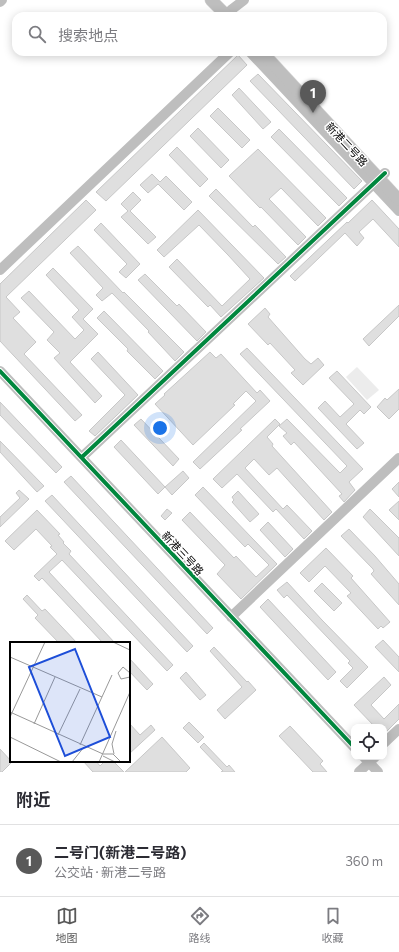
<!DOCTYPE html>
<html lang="zh">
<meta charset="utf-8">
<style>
body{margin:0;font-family:Commissioner,"Noto Sans SC",sans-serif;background:#f2f2f3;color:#2b2b33}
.controls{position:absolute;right:12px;bottom:12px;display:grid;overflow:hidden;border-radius:8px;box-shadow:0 2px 10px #0003}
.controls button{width:36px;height:36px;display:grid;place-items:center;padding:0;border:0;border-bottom:1px solid #e1e1e2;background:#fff;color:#2b2b33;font:20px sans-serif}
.you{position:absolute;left:160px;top:428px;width:14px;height:14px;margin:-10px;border:3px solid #fff;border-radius:50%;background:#1a73e8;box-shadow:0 0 0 6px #1a73e833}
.badge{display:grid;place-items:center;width:26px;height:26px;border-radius:50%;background:#595959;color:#fff;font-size:13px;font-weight:700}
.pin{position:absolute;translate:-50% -33px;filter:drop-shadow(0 1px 2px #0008)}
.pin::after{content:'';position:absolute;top:21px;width:14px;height:12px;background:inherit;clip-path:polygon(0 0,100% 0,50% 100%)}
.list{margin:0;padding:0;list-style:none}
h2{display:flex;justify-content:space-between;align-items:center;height:52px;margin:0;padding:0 16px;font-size:17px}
h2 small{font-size:13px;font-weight:400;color:#7c7c81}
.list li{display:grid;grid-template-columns:26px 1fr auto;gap:12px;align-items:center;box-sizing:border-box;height:72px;padding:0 16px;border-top:1px solid #e1e1e2}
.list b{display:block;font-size:15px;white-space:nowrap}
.list p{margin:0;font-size:13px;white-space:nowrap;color:#7c7c81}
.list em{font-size:13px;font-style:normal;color:#7c7c81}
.icon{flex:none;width:22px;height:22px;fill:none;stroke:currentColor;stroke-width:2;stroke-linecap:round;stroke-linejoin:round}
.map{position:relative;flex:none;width:399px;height:772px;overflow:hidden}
.search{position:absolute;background:#fff;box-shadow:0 2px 10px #0003;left:12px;right:12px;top:12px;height:44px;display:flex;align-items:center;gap:10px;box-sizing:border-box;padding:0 14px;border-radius:12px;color:#7c7c81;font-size:15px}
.sheet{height:124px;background:#fff}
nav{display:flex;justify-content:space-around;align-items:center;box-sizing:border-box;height:56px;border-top:1px solid #e1e1e2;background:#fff;font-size:11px;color:#7c7c81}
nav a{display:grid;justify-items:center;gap:2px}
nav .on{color:#595959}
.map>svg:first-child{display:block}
</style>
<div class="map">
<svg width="399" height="772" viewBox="0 0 399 772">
<rect width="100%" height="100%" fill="#fff"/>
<path fill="#ececec" d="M357,367L379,390L367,400L346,377Z"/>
<path fill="#dfdfdf" stroke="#c7c7c7" d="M238,55L247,65L106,201L96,192Z
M258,74L362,181L354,189L250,81Z
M239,88L271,122L263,129L232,95Z
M218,108L250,140L242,148L210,116Z
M198,128L229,160L221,168L190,136Z
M279,129L347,198L339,206L271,137Z
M177,147L208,179L200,187L169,155Z
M258,149L326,218L318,226L281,188L269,199L306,237L298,245L261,207L260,208L229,176Z
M152,174L160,182L166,176L192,202L184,210L158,184L148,193L140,185Z
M216,189L253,227L255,225L286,257L278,264L209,196Z
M133,192L141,200L130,211L156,237L148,244L121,217L128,211L121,204Z
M86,200L96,210L6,297L20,312L13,318L36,342L24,354L82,415L75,421L0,341V284Z
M372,200L399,229V247L373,219L359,232L364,238L357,246L345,233L295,281L290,276L347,222L348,223Z
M198,210L264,278L221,317L210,305L208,307L169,267L177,259L222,306L250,279L228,255L199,225L164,257L157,250Z
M101,223L140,264L126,278L119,272L127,264L94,230Z
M78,246L123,293L124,292L184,352L175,361L148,332L149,331L112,293L102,301L96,295L103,288L70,253Z
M53,268L93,309L83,319L98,334L70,362L102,396L95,403L54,358L60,353L47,340L54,332L21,298L29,291L75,339L84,330L72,317L79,310L46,275Z
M145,274L177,306L179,304L206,332L197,341L138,280Z
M399,305V316L369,346L363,339Z
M265,308L270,314L268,317L305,359L311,364L318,358L324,365L303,385L291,373L295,370L270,343L268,345L248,324Z
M104,311L163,371L155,379L127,351L128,349L97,318Z
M247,348L363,469L349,482L355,490L344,502L339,496L342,494L294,442L291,445L283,436L287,433L279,426L287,419L340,473L347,466L240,354Z
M98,352L138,395L95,436L89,431L125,395L91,359Z
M210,352L216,358L221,354L257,393L260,390L270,401L240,429L242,430L200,469L193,462L256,401L246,391L233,404L235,405L193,445L155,404L165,395L164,394Z
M337,371L371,407L364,414L360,410L346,424L364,443L357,449L318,408L325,401L340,417L354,404L329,378Z
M399,389V409L389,419L377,407L385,398L387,400Z
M0,402L62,467L56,473L0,415Z
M141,419L179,459L173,466L134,425Z
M275,419L280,424L267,437L273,444L272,446L332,512L324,520L277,468L269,475L254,459L245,468L283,509L287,505L312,531L304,539L276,509L273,512L237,474L222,488L213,479Z
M121,440L165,487L158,494L114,447Z
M0,441L44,486L37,492L0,452Z
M183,471L189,478L172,495L165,487Z
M71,476L213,628L207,634L64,482Z
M399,482V497L392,489Z
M203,487L277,564L241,599L217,574L225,565L182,520L190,512L234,558L236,556L256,577L269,565L248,544L245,547L195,495Z
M19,490L29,499L0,527V517L20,498L16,493Z
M238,491L259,514L250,522L232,502L234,500L232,497Z
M52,495L193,646L187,652L45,501Z
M399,501V520L389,510Z
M167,509L172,513L165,520L161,516Z
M370,509L399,538V556L363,517Z
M37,510L60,534L58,535L64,542L63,543L71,551L69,554L173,665L167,671L62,560L49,572L115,643H103L42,578L39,581L34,576L57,554L50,547L52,546L36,529L14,550L5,541Z
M268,522L293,549L285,557L260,530Z
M349,529L375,556L399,584V605L371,574L374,571L373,569L341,536Z
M326,548L353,576L351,578L390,622L383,628L381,626L378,629L347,596L351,593L325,566L309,582L300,573Z
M287,582L322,620L368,667L347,688L340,681L353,668L348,663L350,661L287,595L284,598L277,590Z
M322,583L342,603L334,611L314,591Z
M27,595L42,611L45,609L77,643H59L35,618L38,615L23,599Z
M268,599L336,672L328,680L260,607Z
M383,640L399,657V672L375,647Z
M214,647L247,682L248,681L256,690L225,719L217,710L242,687L210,651Z
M129,658L153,684L147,690L129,671Z
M186,672L206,695L200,700L180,678Z
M384,677L391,685L371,705L384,719L399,704V719L384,734V727H375L354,705Z
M189,722L204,737L198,743L183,728Z
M129,723L140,735L151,725L155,730L129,754Z
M290,726L323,761L320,764L327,772H313L279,736Z
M162,737L190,768L186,772H125Z
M204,743L227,767L229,765L235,772H221L223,771L200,747Z
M0,749L12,762L2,772H0Z
M83,761H96L100,766L105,761H113L124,772H93Z"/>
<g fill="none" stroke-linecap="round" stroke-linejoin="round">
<defs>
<path id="major" d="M211,0L227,16
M262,52L399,200"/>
</defs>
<use href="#major" stroke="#dbdbdb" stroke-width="13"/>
<path stroke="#bebebe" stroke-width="10" d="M0,2L2,0
M231,10L244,0
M250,52L399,211
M0,270L230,52
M0,371L354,747
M82,457L385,173
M231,617L399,458
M384,743L399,729
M364,757L378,772
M359,772L375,757"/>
<use href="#major" stroke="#bebebe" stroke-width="12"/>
<defs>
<path id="cycleway" d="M0,371L354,747
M82,457L385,173"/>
</defs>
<use href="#cycleway" stroke="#fff" stroke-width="6"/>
<use href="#cycleway" stroke="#00873e" stroke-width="4"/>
</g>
<g text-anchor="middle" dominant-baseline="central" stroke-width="3" stroke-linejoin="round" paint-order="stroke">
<g font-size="11" fill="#000" stroke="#fff">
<text transform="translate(347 144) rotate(47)">新港二号路</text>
<text transform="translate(183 553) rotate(47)">新港三号路</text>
</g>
</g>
<g transform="translate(10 642)">
<rect width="120" height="120" fill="#fff"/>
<path fill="none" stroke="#999" stroke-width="1" d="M103,0L120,8M0,15L92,55M120,31L113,25L108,31L111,37L120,35M0,70L93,112H103L111,120M0,75L35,0M24,82L45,35M48,93L70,47M0,95L51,120M70,103L102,33M104,112L102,102L106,89M93,114L105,120M62,120L74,105M89,120L120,50"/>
<path fill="#1d4ed8" fill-opacity="0.15" stroke="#1d4ed8" stroke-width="2" d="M65,7L100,95L55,114L19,25Z"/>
<rect width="120" height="120" fill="none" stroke="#000" stroke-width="2"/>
</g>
</svg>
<div class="controls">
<button><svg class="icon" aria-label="locate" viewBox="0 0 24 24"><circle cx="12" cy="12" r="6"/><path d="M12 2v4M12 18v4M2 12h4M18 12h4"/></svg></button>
</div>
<div class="you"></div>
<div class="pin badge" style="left:313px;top:113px">1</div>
<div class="search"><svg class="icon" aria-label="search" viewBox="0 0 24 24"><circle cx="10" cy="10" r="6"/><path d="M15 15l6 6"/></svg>搜索地点</div>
</div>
<section class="sheet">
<h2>附近<small></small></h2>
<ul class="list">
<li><span class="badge">1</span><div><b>二号门(新港二号路)</b><p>公交站 · 新港二号路</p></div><em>360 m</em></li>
</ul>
</section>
<nav>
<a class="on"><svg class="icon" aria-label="map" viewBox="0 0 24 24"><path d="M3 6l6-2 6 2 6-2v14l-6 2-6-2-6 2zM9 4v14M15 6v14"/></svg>地图</a>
<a><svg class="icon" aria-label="directions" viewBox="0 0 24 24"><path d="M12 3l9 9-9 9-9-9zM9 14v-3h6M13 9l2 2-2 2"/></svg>路线</a>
<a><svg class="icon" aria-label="saved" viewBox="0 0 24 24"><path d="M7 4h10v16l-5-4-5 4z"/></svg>收藏</a>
</nav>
